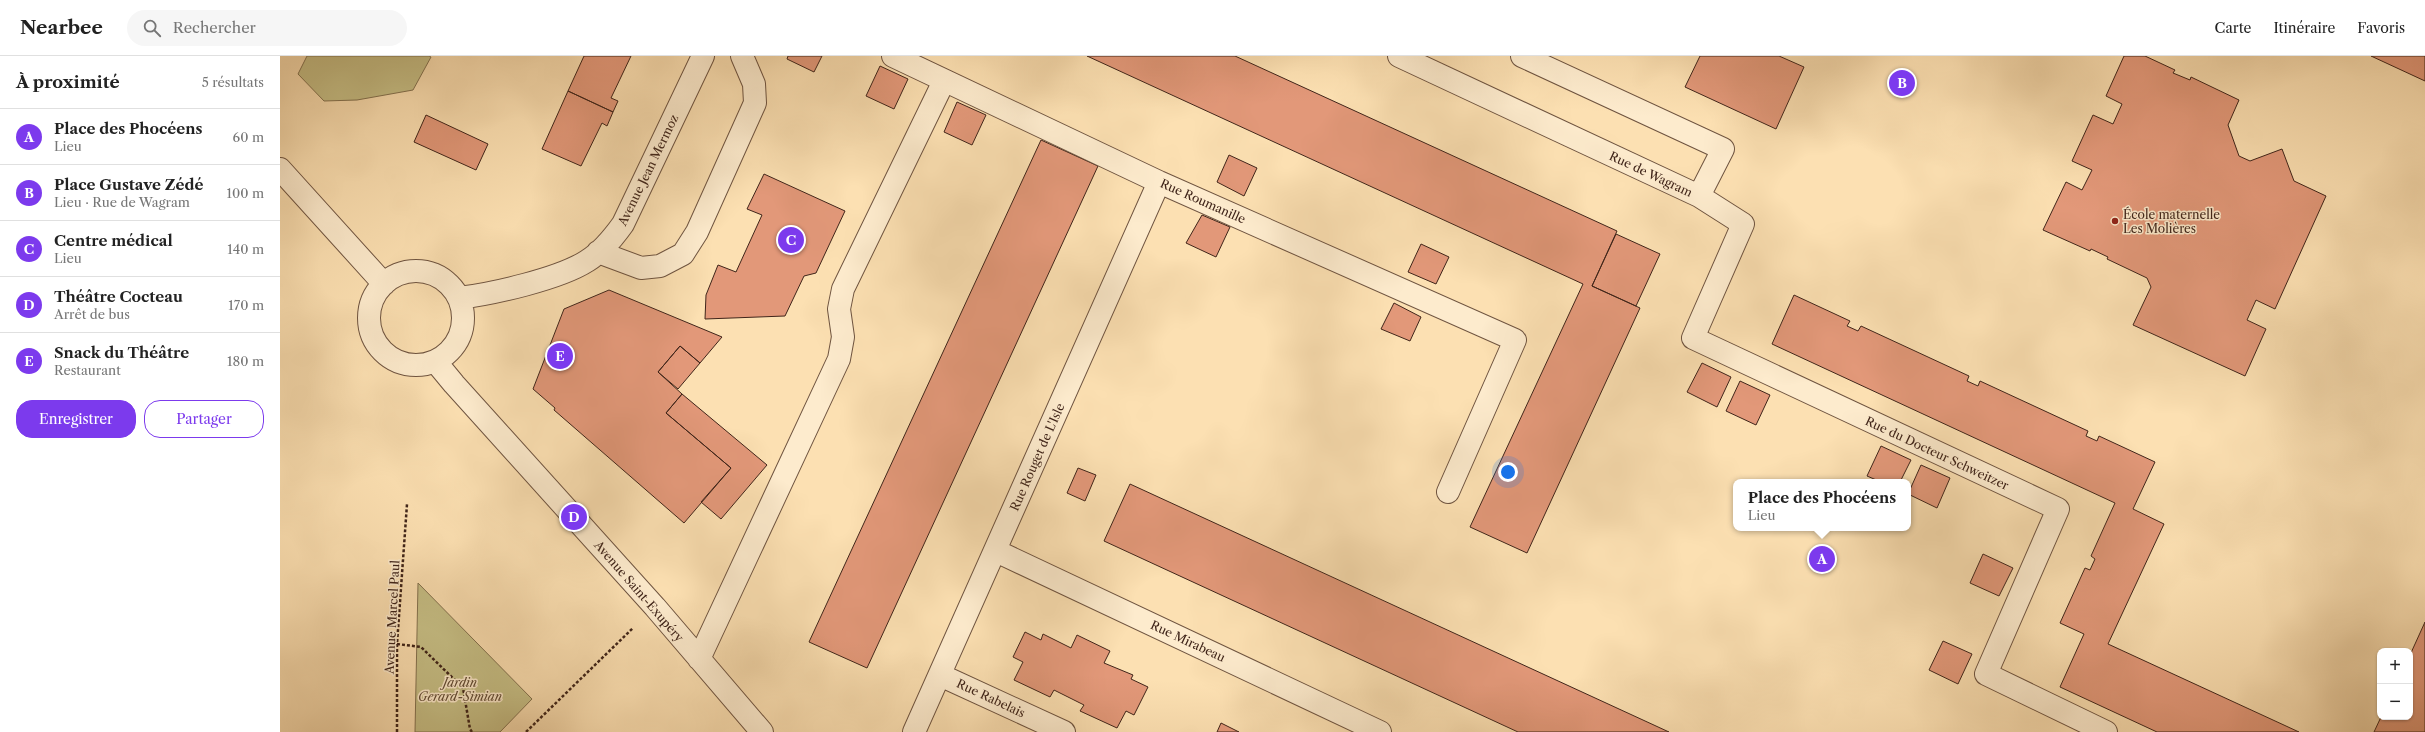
<!DOCTYPE html>
<html lang="fr">
<meta charset="utf-8">
<style>
body{margin:0;font-family:"Libre Caslon Text",serif;background:#f6f6f6;color:#222}
.controls{position:absolute;right:12px;bottom:12px;display:grid;overflow:hidden;border-radius:8px;box-shadow:0 1px 3px #0004}
.controls button{width:36px;height:36px;display:grid;place-items:center;padding:0;border:0;border-bottom:1px solid #e0e0e0;background:#fff;color:#222;font:20px sans-serif}
.you{position:absolute;left:1228px;top:416px;width:14px;height:14px;margin:-10px;border:3px solid #fff;border-radius:50%;background:#1a73e8;box-shadow:0 0 0 6px #1a73e833}
.badge{display:grid;place-items:center;width:26px;height:26px;border-radius:50%;background:#7c3aed;color:#fff;font-size:13px;font-weight:700}
.pin{position:absolute;translate:-50% -50%;border:2px solid #fff;box-shadow:0 1px 4px #0006}
.popup{position:absolute;left:1453px;top:423px;width:178px;height:52px;box-sizing:border-box;display:grid;place-content:center;border-radius:8px;background:#fff;filter:drop-shadow(0 1px 3px #0005);font-size:13px;white-space:nowrap;color:#767676}
.popup b{font-size:15px;color:#222}
.popup::after{content:'';position:absolute;left:50%;top:100%;margin-left:-8px;border:8px solid transparent;border-top-color:#fff}
.list{margin:0;padding:0;list-style:none}
h2{display:flex;justify-content:space-between;align-items:center;height:52px;margin:0;padding:0 16px;font-size:17px}
h2 small{font-size:13px;font-weight:400;color:#767676}
.list li{display:grid;grid-template-columns:26px 1fr auto;gap:12px;align-items:center;box-sizing:border-box;height:56px;padding:0 16px;border-top:1px solid #e0e0e0}
.list b{display:block;font-size:15px;white-space:nowrap}
.list p{margin:0;font-size:13px;white-space:nowrap;color:#767676}
.list em{font-size:13px;font-style:normal;color:#767676}
.actions{display:flex;gap:8px;padding:12px 16px}
.actions a{flex:1;padding:9px 0;border:1px solid #7c3aed;border-radius:16px;text-align:center;font-size:14px;color:#7c3aed}
.actions .main{background:#7c3aed;color:#fff}
.icon{flex:none;width:22px;height:22px;fill:none;stroke:currentColor;stroke-width:2;stroke-linecap:round;stroke-linejoin:round}
.map{position:relative;flex:none;width:2145px;height:676px;overflow:hidden}
header{display:flex;align-items:center;gap:24px;box-sizing:border-box;height:56px;padding:0 20px;background:#fff;border-bottom:1px solid #e0e0e0}
header strong{font-size:19px}
nav{display:flex;gap:22px;margin-inline-start:auto;font-size:14px}
.search{width:280px;height:36px;background:#f6f6f6;display:flex;align-items:center;gap:10px;box-sizing:border-box;padding:0 14px;border-radius:22px;color:#767676;font-size:15px}
main{display:flex}
aside{flex:1;background:#fff}
.map>svg:first-child{display:block}
</style>
<header>
<strong>Nearbee</strong>
<div class="search"><svg class="icon" aria-label="search" viewBox="0 0 24 24"><circle cx="10" cy="10" r="6"/><path d="M15 15l6 6"/></svg>Rechercher</div>
<nav><a>Carte</a><a>Itinéraire</a><a>Favoris</a></nav>
</header>
<main>
<aside>
<h2>À proximité<small>5 résultats</small></h2>
<ul class="list">
<li><span class="badge">A</span><div><b>Place des Phocéens</b><p>Lieu</p></div><em>60 m</em></li>
<li><span class="badge">B</span><div><b>Place Gustave Zédé</b><p>Lieu · Rue de Wagram</p></div><em>100 m</em></li>
<li><span class="badge">C</span><div><b>Centre médical</b><p>Lieu</p></div><em>140 m</em></li>
<li><span class="badge">D</span><div><b>Théâtre Cocteau</b><p>Arrêt de bus</p></div><em>170 m</em></li>
<li><span class="badge">E</span><div><b>Snack du Théâtre</b><p>Restaurant</p></div><em>180 m</em></li>
</ul>
<div class="actions"><a class="main">Enregistrer</a><a>Partager</a></div>
</aside>
<div class="map">
<svg width="2145" height="676" viewBox="0 0 2145 676">
<rect width="100%" height="100%" fill="#fce0b2"/>
<filter id="stains"><feTurbulence type="fractalNoise" baseFrequency=".005" numOctaves="4"/><feColorMatrix values="0 0 0 0 .2 0 0 0 0 .09 0 0 0 0 .02 0 0 0 .5 -.17"/></filter>
<radialGradient id="worn" r=".72"><stop offset=".6" stop-color="#630" stop-opacity="0"/><stop offset="1" stop-color="#630" stop-opacity=".3"/></radialGradient>
<path fill="#c7c087" stroke="#847250" d="M27,0H149L151,1L133,34L77,44L44,45L18,18Z
M138,527L252,643L220,676H135Z"/>
<path fill="#e29879" stroke="#40251a" d="M304,0H351L331,42L338,45L333,56L288,35Z
M508,0H542L534,16L507,3Z
M807,0H955L1337,175L1312,230L1360,252L1247,497L1190,471L1303,228Z
M1420,0H1499L1524,11L1496,73L1405,31Z
M1844,0H1865L1895,14L1893,17L1910,24L1911,21L1959,44L1948,69L1959,100L1970,105L2002,93L2014,125L2046,140L1995,253L1976,244L1967,264L1986,273L1965,320L1853,269L1871,231L1867,222L1827,203L1828,201L1811,193L1810,195L1763,174L1786,126L1802,134L1812,114L1792,105L1813,59L1833,68L1842,48L1826,40Z
M2091,0H2145V25Z
M600,10L628,23L614,53L586,40Z
M288,35L333,56L327,70L322,67L301,110L262,93Z
M677,46L706,59L692,89L664,76Z
M146,59L208,88L196,114L134,86Z
M761,84L818,110L587,612L529,586Z
M949,99L977,112L964,140L937,126Z
M484,118L565,155L536,217L524,220L505,260L425,263L426,239L438,209L456,216L482,159L467,153Z
M922,159L950,171L936,201L906,187Z
M1336,178L1380,198L1356,250L1312,230Z
M1141,188L1169,201L1156,228L1128,216Z
M329,234L442,281L420,307L400,290L378,316L402,338L386,357L451,412L404,467L274,354L275,352L253,333L284,253Z
M1514,239L1570,265L1567,270L1578,275L1581,270L1689,320L1687,325L1698,330L1700,325L1808,375L1806,380L1817,385L1819,380L1875,406L1853,453L1884,468L1828,588L2019,676H1877L1780,631L1804,578L1780,567L1805,512L1810,514L1815,503L1811,500L1835,447L1492,288Z
M1114,247L1141,261L1130,285L1101,273Z
M400,290L420,307L398,333L378,316Z
M1422,307L1451,321L1437,351L1407,336Z
M1460,325L1490,339L1476,369L1446,355Z
M402,338L487,409L441,463L421,446L451,412L386,357Z
M1601,390L1631,404L1620,426H1601L1587,420Z
M1641,409L1670,422L1657,452L1628,438Z
M798,412L816,419L805,445L787,437Z
M850,428L1389,676H1238L824,485Z
M1703,498L1733,512L1719,540L1690,527Z
M2145,566V676H2094L2101,661H2130V599Z
M745,576L761,584L763,578L791,592L797,579L830,595L824,607L853,619L851,623L868,631L854,659L846,655L837,672L800,655L804,649L774,634L770,641L734,624L743,606L733,601Z
M1663,585L1692,598L1678,628L1649,614Z
M941,667L959,676H937Z"/>
<g fill="none" stroke-linecap="round" stroke-linejoin="round">
<defs>
<path id="minor" d="M613,0L879,126L1235,284L1168,436
M1119,0L1419,140L1443,93L1242,0
M0,113L104,228
M1419,140L1463,168L1413,282L1778,453L1706,618L1826,676
M318,196L361,212L380,210L403,198L417,176L475,47L474,28L462,0
M89 262a47 47 0 1 1 94 0a47 47 0 1 1-94 0Z
M179,242C212,238 279,223 307,205C322,196 333,182 343,168L423,0
M155,305L174,328L375,551L482,676
M716,495L1100,676
M419,603L559,303L563,281L559,253L563,233L664,25
M660,619L784,676
M634,676L879,126"/>
</defs>
<use href="#minor" stroke="#6f5440" stroke-width="24"/>
<path stroke="#40251a" stroke-width="2.5" stroke-dasharray="3 2" stroke-linecap="butt" d="M117,588L141,591L183,632L190,673L192,676
M117,676V588L127,448
M246,676L353,572"/>
<use href="#minor" stroke="#fdebcd" stroke-width="22"/>
</g>
<circle fill="#8f2418" stroke="#fdebcd" stroke-width="1.5" cx="1835" cy="165" r="4"/>
<g text-anchor="middle" dominant-baseline="central" stroke-width="3" stroke-linejoin="round" paint-order="stroke">
<g font-size="12" fill="#40251a" stroke="#fdebcd">
<text transform="translate(368 114) rotate(-64)">Avenue Jean Mermoz</text>
<text transform="translate(1371 118) rotate(25)">Rue de Wagram</text>
<text transform="translate(923 145) rotate(24)">Rue Roumanille</text>
<text transform="translate(1657 397) rotate(25)">Rue du Docteur Schweitzer</text>
<text transform="translate(757 401) rotate(-66)">Rue Rouget de L'Isle</text>
<text transform="translate(359 535) rotate(49)">Avenue Saint-Exupéry</text>
<text transform="translate(112 561) rotate(-87)">Avenue Marcel Paul</text>
<text transform="translate(908 585) rotate(25)">Rue Mirabeau</text>
<text transform="translate(711 642) rotate(25)">Rue Rabelais</text>
</g>
<g font-size="12" fill="#40251a" stroke="#fdebcd" text-anchor="start">
<text x="1843" y="158">École maternelle<tspan x="1843" dy="14">Les Molières</tspan></text>
</g>
<g font-size="12" font-style="italic" fill="#624c35" stroke="#fdebcd">
<text x="180" y="626">Jardin<tspan x="180" dy="14">Gerard-Simian</tspan></text>
</g>
</g>
<rect width="100%" height="100%" filter="url(#stains)"/>
<rect width="100%" height="100%" fill="url(#worn)"/>
</svg>
<div class="controls">
<button>+</button>
<button>−</button>
</div>
<div class="you"></div>
<div class="pin badge" style="left:1542px;top:503px">A</div>
<div class="popup"><b>Place des Phocéens</b>Lieu</div>
<div class="pin badge" style="left:1622px;top:27px">B</div>
<div class="pin badge" style="left:511px;top:184px">C</div>
<div class="pin badge" style="left:294px;top:461px">D</div>
<div class="pin badge" style="left:280px;top:300px">E</div>
</div>
</main>
